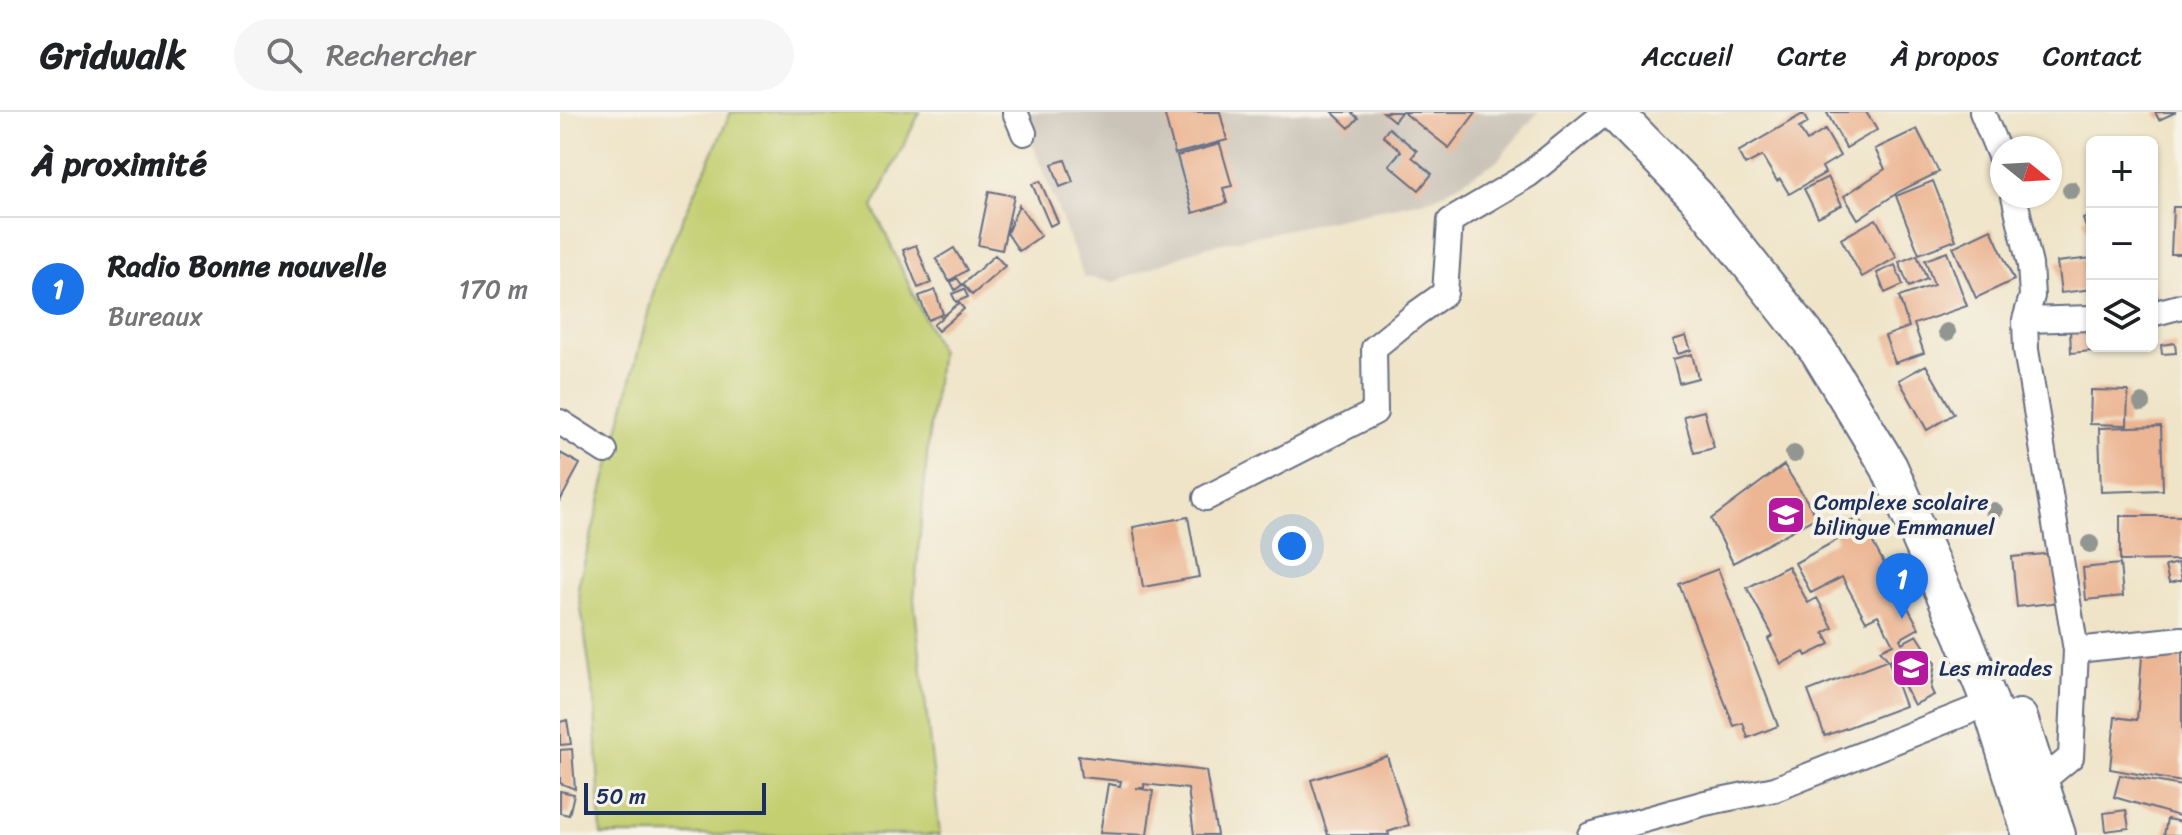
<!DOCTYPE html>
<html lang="fr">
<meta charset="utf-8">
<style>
body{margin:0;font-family:Sriracha,sans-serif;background:#f6f6f6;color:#202124}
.controls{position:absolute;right:24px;top:24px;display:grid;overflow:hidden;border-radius:12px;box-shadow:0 2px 6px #0004}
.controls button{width:72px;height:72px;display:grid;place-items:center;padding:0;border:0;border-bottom:2px solid #e0e0e0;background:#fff;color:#202124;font:40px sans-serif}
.compass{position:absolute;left:1430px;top:24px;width:72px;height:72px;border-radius:50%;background:#fff;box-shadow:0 2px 6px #0004;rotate:108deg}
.scale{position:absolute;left:24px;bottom:20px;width:182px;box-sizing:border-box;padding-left:8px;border:4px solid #1b2f5e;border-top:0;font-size:22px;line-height:28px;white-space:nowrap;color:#1b2f5e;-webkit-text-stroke:6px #f7f3e8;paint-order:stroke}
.you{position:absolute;left:732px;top:434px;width:28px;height:28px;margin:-20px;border:6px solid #fff;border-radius:50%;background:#1a73e8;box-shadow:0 0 0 12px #1a73e833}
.badge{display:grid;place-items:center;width:52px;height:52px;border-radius:50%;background:#1a73e8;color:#fff;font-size:26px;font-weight:700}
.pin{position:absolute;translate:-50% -66px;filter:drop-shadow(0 2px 4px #0008)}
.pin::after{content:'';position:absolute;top:42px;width:28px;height:24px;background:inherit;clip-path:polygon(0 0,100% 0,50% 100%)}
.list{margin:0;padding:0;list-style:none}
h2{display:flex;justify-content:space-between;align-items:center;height:104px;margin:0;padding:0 32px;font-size:34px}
h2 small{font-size:26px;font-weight:400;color:#757577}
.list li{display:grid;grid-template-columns:52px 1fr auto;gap:24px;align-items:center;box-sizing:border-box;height:144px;padding:0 32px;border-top:2px solid #e0e0e0}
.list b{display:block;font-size:30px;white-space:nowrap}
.list p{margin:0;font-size:26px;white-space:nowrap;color:#757577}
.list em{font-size:26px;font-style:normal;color:#757577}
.icon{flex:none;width:44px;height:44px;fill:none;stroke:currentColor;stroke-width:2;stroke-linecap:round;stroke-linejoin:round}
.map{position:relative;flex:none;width:1622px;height:723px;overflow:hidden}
header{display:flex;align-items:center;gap:48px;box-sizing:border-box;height:112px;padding:0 40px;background:#fff;border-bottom:2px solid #e0e0e0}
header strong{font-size:38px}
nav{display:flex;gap:44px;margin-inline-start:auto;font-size:28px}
.search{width:560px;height:72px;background:#f6f6f6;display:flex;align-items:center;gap:20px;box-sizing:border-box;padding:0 28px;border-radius:44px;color:#757577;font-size:30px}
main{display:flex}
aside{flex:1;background:#fff}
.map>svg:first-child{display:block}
</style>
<header>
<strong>Gridwalk</strong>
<div class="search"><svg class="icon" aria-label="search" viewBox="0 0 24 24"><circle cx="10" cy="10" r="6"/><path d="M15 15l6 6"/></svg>Rechercher</div>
<nav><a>Accueil</a><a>Carte</a><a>À propos</a><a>Contact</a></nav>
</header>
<main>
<aside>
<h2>À proximité<small></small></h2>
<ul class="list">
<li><span class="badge">1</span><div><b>Radio Bonne nouvelle</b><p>Bureaux</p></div><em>170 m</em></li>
</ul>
</aside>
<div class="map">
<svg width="1622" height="723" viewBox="0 0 1622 723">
<rect width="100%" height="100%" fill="#f7f3e8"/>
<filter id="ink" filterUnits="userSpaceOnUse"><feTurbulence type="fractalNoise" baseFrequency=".0125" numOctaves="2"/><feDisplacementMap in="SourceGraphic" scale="16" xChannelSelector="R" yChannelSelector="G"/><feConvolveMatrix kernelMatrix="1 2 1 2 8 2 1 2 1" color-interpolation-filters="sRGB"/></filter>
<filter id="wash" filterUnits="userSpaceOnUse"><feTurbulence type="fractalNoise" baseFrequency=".006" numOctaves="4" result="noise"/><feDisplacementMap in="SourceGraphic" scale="32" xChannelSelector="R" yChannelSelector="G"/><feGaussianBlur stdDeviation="1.8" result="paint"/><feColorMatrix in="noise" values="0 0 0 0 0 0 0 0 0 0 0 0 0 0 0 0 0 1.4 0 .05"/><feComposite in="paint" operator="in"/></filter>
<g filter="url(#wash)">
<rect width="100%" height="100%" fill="#efe4c8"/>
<path fill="#cbc3b8" d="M457,0H978L937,49L875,86L644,135L555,170L524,165L468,20Z"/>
<path fill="#c3cf71" stroke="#6f7f68" stroke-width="2" d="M171,0H360L313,95L380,240L369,323L354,487L380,723H41L35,594L18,475L98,162Z"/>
<g id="blocks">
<path fill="#ecb593" d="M604,0H660L667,28L615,42Z
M772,0H791L798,6L789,16Z
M823,0H841L834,9Z
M843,0H916L889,36Z
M1268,0H1306L1317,18L1286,36L1267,1Z
M1595,0H1616L1599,8Z
M1243,2L1248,11L1239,16L1247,29L1265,18L1280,44L1262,55L1265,61L1229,82L1220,67L1217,69L1202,44L1185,53L1178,40Z
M829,16L857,39L852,45L872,62L859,78L829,53L841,39L823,24Z
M1357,17L1379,60L1340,79L1298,107L1284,84L1325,57L1315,37Z
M660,32L672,74L663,76L667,91L633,101L617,44Z
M505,48L513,70L500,75L492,52Z
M1268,65L1282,93L1258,105L1244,77Z
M480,69L498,110L490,114L472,72Z
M1373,69L1396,128L1359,142L1336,84Z
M429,79L454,84L442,138L418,133Z
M459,93L481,124L459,139L447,121Z
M1613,95H1622V142H1611Z
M1532,104V120L1528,121L1523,107Z
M1316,107L1337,145L1302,165L1281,127Z
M1431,117L1454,168L1416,186L1393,135Z
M356,133L371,171L358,176L343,138Z
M394,136L407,158L389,169L376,147Z
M1387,140L1407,194L1354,212L1364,241L1335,251L1325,224L1349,215L1339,185L1374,173L1365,148Z
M435,143L445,154L412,183L403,172Z
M1357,143L1367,167L1349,175L1339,150Z
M1532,146V177L1501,181L1497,150Z
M1335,153L1343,173L1325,181L1317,161Z
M1592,164L1598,189H1592Z
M397,166L402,173L395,178L391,170Z
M404,177L408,185L396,190L392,182Z
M375,178L383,202L368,208L359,184Z
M399,191L404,197L378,219L373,213Z
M1532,215L1531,239L1511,241L1510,217Z
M1126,224L1131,238L1118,242L1113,228Z
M1615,231L1616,241L1602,242L1601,233Z
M1132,242L1138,266L1119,271L1113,247Z
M1366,253L1394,302L1367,318L1339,268Z
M1531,278L1568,279L1567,313L1530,312Z
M1144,299L1154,336L1134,341L1124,304Z
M1601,314L1603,378L1541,380L1539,316Z
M0,341L20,352L0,389Z
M1224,353L1257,405L1173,451L1151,407Z
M1560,404H1622V448L1560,449Z
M628,405L639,465L583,475L573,415Z
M1299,405L1359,516L1340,527L1342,531L1357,523L1375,551L1371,577L1374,583L1354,593L1331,548L1329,549L1320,538L1333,532L1318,503L1306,509L1282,465L1251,481L1235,451L1277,428L1273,419Z
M1494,441L1500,490L1457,495L1452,445Z
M1618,451L1622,468L1609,471L1605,454Z
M1560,452L1563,484L1526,488L1523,456Z
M1228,454L1248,491L1257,486L1273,516L1264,521L1270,532L1246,544L1244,540L1221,552L1208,527L1213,524L1187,476Z
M1158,457L1218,614L1188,626L1183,611L1174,614L1119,472Z
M1583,532L1622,536V670L1550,657L1555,605L1577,608Z
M1328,548L1345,594L1265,624L1248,579Z
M7,608L11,632L0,633V610Z
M12,637L15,677L0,671V638Z
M518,644L646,659L657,723H634L628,677L584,672V676H576L593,679L587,723L540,721L548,672L560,674L561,669L521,665Z
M827,644L849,713L828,720L829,723H768L751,668Z
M1560,663L1622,674V705L1554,685Z
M0,679L14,682L9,703L0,701Z
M1566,698L1569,716L1546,719L1544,701Z
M1607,707L1622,710V723H1604Z"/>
</g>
</g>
<g filter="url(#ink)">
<use href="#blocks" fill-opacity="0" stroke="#656e83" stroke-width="2"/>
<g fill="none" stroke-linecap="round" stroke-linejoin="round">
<defs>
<path id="minor" d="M455,0L464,21
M1422,0L1442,49
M1454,84L1470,153L1472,184L1465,208L1466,238L1516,538L1511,645L1481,670
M1592,202L1622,194
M1465,208L1532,206
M0,310L45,339
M646,386L815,300L814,236L857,201L885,181L890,109L968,63L1046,0
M1516,538L1622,527
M1030,723L1145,691L1215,677L1430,591"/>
<path id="secondary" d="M1054,0L1136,84L1258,238L1329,355L1403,524L1430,591L1471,723
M1459,606L1497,723"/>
</defs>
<use href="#minor" stroke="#656e83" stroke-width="28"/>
<use href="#secondary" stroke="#656e83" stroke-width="40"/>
<use href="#minor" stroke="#fff" stroke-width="24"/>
<use href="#secondary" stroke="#fff" stroke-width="36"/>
</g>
<g fill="#929690">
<circle cx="1511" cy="78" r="9"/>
<circle cx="1387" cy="220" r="9"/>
<circle cx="1582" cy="291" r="9"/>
<circle cx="1234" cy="342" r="9"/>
<circle cx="1434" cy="399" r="9"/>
<circle cx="1530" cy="432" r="9"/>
</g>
</g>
<defs>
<symbol id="school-square" viewBox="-11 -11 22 22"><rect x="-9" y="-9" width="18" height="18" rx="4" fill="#b5179e" stroke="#f7f3e8"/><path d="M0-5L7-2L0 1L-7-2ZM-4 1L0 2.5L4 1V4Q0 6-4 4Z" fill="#fff"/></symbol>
</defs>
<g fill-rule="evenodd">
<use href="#school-square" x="1204" y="381" width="44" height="44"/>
<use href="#school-square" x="1329" y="534" width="44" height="44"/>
</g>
<g text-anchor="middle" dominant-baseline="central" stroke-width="8" stroke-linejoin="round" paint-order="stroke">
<g font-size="22" fill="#1b2f5e" stroke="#f7f3e8" text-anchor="start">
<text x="1254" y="390">Complexe scolaire<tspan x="1254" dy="25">bilingue Emmanuel</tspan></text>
<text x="1379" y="556">Les mirades</text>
</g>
</g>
</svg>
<div class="controls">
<button>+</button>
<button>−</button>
<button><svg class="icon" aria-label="layers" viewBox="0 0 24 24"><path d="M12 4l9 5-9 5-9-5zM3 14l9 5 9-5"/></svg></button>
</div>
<svg class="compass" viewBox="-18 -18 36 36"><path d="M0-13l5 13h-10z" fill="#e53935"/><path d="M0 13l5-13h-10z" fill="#757577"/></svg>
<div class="scale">50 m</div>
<div class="you"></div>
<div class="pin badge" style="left:1342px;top:507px">1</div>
</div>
</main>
